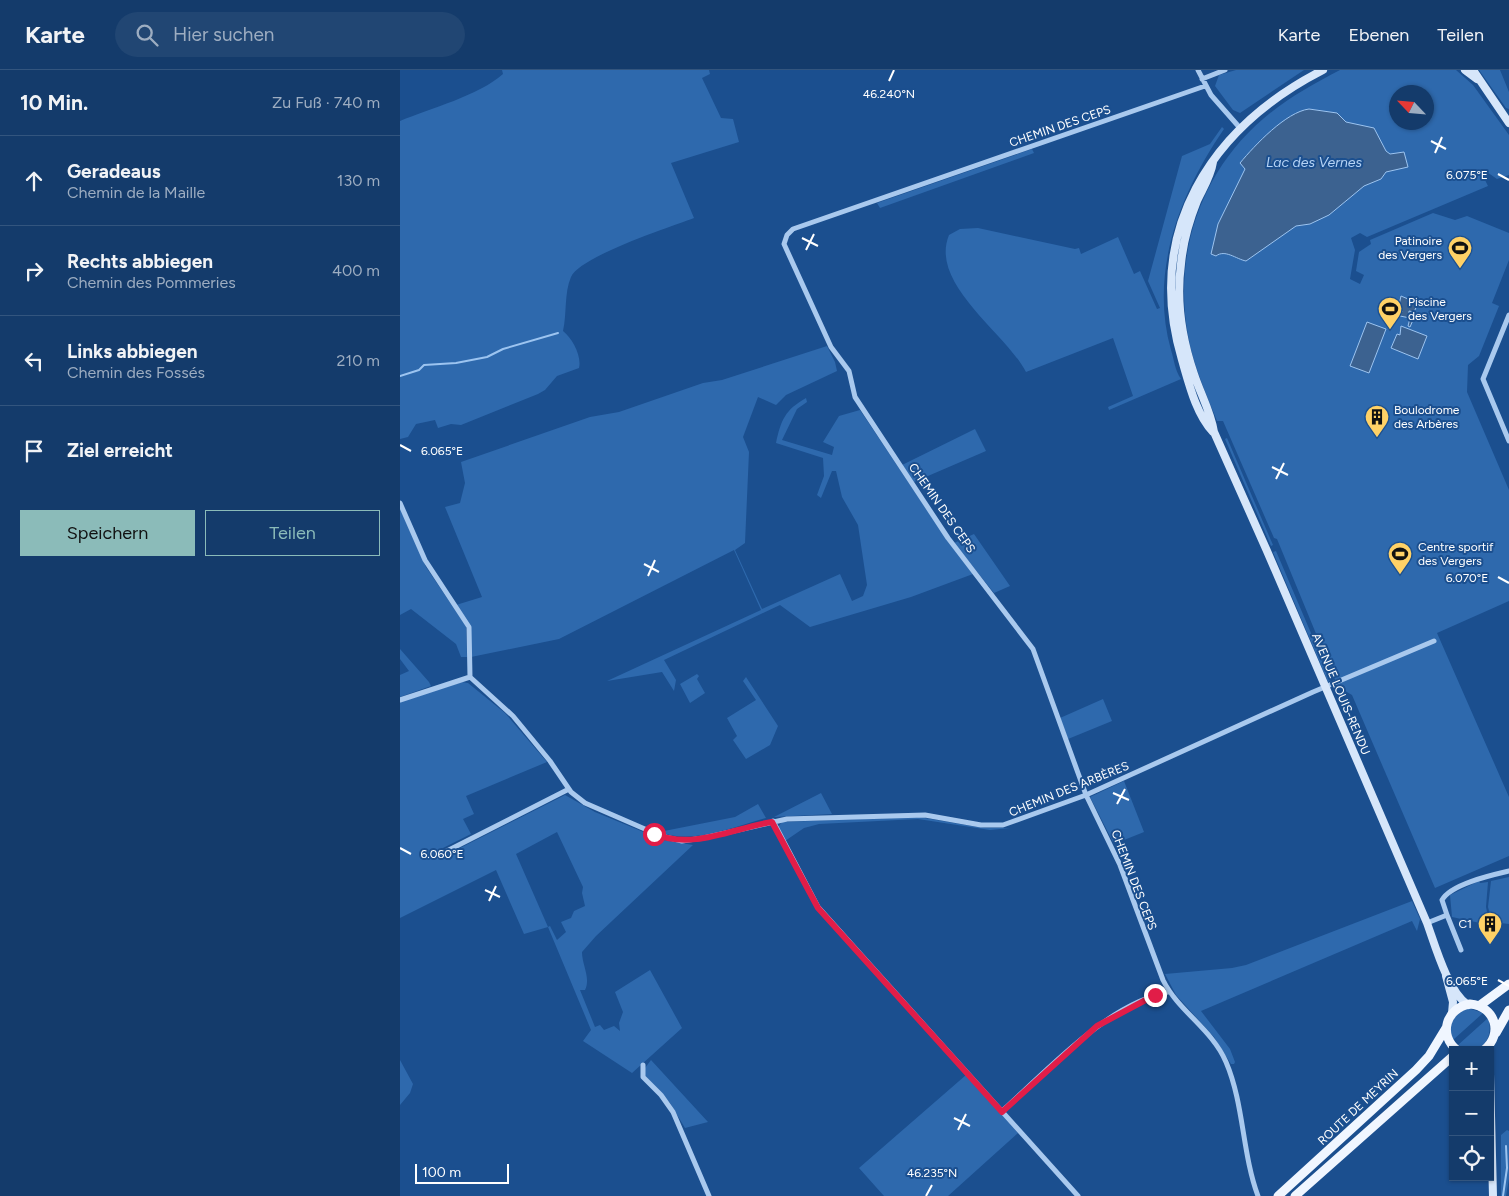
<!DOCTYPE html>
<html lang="de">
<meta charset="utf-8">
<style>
body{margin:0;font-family:Figtree,sans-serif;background:#214673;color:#f1f3f6}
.controls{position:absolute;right:15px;bottom:15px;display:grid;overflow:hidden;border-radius:0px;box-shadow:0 1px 4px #0004}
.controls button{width:45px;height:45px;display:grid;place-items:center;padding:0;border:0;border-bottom:1px solid #33557e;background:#143b6b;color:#f1f3f6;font:25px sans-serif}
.compass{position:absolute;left:989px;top:15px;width:45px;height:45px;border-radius:50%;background:#143b6b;box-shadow:0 1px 4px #0004;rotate:296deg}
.scale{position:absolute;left:15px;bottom:12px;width:94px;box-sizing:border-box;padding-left:5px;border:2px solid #fff;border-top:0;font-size:14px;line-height:18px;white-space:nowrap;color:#fff;-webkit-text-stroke:4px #1b4f8f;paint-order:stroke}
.stop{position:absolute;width:15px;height:15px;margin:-11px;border:4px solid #e11d48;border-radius:50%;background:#fff}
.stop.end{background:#e11d48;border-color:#fff;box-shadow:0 1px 5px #0008}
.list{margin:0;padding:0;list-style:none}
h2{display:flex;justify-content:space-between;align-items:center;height:65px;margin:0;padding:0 20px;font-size:21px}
h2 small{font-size:16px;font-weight:400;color:#9dadc1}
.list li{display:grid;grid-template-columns:32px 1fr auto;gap:15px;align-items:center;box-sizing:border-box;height:90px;padding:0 20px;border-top:1px solid #33557e}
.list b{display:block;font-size:19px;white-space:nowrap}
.list p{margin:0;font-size:16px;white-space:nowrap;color:#9dadc1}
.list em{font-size:16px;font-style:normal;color:#9dadc1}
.actions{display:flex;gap:10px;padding:15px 20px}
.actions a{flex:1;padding:11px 0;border:1px solid #8bbbb9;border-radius:0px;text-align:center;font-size:18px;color:#8bbbb9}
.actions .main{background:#8bbbb9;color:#111}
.icon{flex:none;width:28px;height:28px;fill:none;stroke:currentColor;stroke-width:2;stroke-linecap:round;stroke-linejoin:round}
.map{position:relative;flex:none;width:1109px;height:1126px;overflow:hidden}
header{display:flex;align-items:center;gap:30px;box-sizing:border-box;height:70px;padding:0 25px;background:#143b6b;border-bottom:1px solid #33557e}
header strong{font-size:24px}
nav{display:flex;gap:28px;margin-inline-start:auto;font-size:18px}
.search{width:350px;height:45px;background:#214673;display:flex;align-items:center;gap:12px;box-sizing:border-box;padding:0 18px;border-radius:28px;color:#9dadc1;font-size:19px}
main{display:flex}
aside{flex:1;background:#143b6b}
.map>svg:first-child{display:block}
</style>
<header>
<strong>Karte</strong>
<div class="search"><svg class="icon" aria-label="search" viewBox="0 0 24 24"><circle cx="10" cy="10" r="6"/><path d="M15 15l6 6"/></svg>Hier suchen</div>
<nav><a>Karte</a><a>Ebenen</a><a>Teilen</a></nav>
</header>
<main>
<aside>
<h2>10 Min.<small>Zu Fuß · 740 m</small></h2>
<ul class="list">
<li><svg class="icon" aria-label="ahead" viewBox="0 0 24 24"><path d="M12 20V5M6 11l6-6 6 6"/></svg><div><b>Geradeaus</b><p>Chemin de la Maille</p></div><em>130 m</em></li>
<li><svg class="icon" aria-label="right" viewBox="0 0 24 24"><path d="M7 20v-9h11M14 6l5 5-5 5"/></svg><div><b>Rechts abbiegen</b><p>Chemin des Pommeries</p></div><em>400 m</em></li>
<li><svg class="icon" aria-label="left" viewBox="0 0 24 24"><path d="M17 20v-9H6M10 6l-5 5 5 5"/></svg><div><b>Links abbiegen</b><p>Chemin des Fossés</p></div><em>210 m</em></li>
<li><svg class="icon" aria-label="arrive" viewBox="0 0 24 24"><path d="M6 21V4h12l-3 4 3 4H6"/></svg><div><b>Ziel erreicht</b></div></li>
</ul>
<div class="actions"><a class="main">Speichern</a><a>Teilen</a></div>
</aside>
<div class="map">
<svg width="1109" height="1126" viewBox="0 0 1109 1126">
<rect width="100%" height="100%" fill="#1b4f8f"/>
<path fill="#2e69ad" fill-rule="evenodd" d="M102,0H309L310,4L302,8L321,48L333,49L339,72L271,93L294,148C273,156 180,186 171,207C164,223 167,244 163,261C172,268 182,286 179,298L157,306L145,320L138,324L61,355L51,354L38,358L35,350L16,354L8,367L0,369V51C31,38 78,26 103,4Z
M836,0H904L840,43L833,40L815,16L819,5Z
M940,0H1056L1073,15L1109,65V105L1097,109L1084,100L1081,102L1088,116L967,167L960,163L951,168L955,180L950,209L960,214L964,205L956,201L959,182L971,174L970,170L1033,143L1055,150L1067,146L1109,163V190L1092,233L1099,236L1079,286L1068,295L1067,322L1109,420V531L1037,563L1109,727V786L1035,818L952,625L938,617L877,469L874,468L823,351H817C806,323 793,295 788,265C773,184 801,102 863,49C886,29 913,14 940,0ZM996,22H1026V52H996Z
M1079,0H1100L1109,22V39L1106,38Z
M822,57L824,59C780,123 749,202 771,280C774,289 775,301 781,309L709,340L708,337L733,326L713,268L626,302C605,262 529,214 549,165L560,159L578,158L675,179L679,178L681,184L718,167L734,204L740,201L757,239L760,238L748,211L782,86L810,74Z
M632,79L634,83L480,138L477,133Z
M427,276L435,292L437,301L386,325L376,335L358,327L343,367L349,382L345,473L335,480L362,539L440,504L452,531L463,526L467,515L458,455L442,427L436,401H432L421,428L417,425L424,406L423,388L376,373C381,350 385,340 406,328L407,332L397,339L382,370L432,385L434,377L423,372L439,346L460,340L549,473L573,504L511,527L410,557L380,535L264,590L276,610L274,621L262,602L207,611L361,540L334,480L159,569L71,587V560L56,535L82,527L45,437L60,433L65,413L61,392L190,347L219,342L303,313L322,310Z
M575,359L586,381L514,412L502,395Z
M827,368L873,475L871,476L825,369Z
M0,438L26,497L66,556L67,587H61L56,574L11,539L0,545Z
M574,464L610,516L594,523L554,473Z
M876,481L931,610L928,612L873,482Z
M0,579L29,612L31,616L0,627V605L9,601L0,589Z
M297,604L299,606L297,609L305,623L290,633L280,614Z
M346,607L378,656L370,675L346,689L333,670L337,666L327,648L356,630L343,611Z
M62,612L68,613L105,643L147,692L66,726L74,744L63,749L71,764L39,780L40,782L32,788L60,778L165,725L195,742L263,770L293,775L196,866L182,882C182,895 191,908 185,920H180L195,957L200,955L204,960L214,956L220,961L219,953L223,942L215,922L250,900L282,958L232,1003L183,971L191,960L148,857L124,864L96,800L0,848V632ZM157,762L183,817L182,823L185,836L174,841L171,848L161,852L166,862L157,870L150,856L148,857L116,784Z
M703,629L712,651L668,669L660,648Z
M724,711L744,762L714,774L690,727Z
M421,723L432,744L374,747Z
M358,734L366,748C333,757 293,775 259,762L335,747Z
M519,747L584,758H610L590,760L518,749L419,754L404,758L385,771L378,757L382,752Z
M1109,807V854L1092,852L1088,837L1091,811Z
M1079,811L1080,813L1088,812L1086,837L1089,852L1080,853L1052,847L1050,825Z
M1012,831L1020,849L1017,861L1012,851L801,941L830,979L835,992L834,994H831L814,967L776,925L765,904L832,898L846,895Z
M1068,938L1083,943L1053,970C1046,955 1054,944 1068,938Z
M1088,948C1095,969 1079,989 1058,975Z
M0,990L13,1014L10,1023L0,1035Z
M251,990L308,1052L285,1058L270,1033L245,1006V998Z
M566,1005L618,1063L548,1126H484L459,1098Z
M1107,1060L1109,1061V1109L1106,1126H1101V1065Z"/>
<path fill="#3c6290" stroke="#9cc4f0" d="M909,39L937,43L946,52L974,58L986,81L990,84L1004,82L1008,97L986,102L981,109L964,116L929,145L910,154L896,156L846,191C836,189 825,179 816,186L811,184L818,154L845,99L840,93C855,75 886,42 909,39Z
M1001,226L1008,229V232L1010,228L1019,231L1014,242L1009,241V245L1013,250L1010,257L1008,256L1010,248L1000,246L1002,241L994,240L996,234L999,235Z
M967,252L986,259L969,303L950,296Z
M1001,256L1027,266L1018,289L991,278L997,264L1000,265Z"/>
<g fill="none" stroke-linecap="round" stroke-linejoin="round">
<path stroke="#9cc4f0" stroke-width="2" d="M0,306L19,300L24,295L56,293L87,287L103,279L158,263
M1103,1126L1107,1098L1106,1076"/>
<path stroke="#a9c9ee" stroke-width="5" d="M798,0L811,25L840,58
M802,9L825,0
M805,16L393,159L387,165L384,174L431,277L449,301L455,327L548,468L633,579L686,725L720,795L763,910C778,941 812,959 826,992C844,1034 842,1083 858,1126
M1109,245L1083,309L1109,371
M0,433L25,490L69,557L70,607
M0,630L70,607L113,646L150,691L171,722L185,733L261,766L282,771L303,768L387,749L525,745L581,755H603L686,725L913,622L1034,571
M373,751L418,837L678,1126
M37,786L169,719
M1047,845L1061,880
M1027,853L1047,845L1042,830C1051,814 1092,805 1109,801
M243,995V1007L261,1025L273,1042L309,1126
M602,1041C647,1001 707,934 768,922"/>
<path stroke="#d6e6fa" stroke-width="8" d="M1065,0L1077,9
M1073,0L1109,53
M813,92C811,106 803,118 797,131C789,151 783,172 781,194C776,231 782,269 794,304C800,323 811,342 814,362L867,481L1027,853C1035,875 1048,922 1068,935
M813,362C796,344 789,314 782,290C744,161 810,58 923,0
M1046,906L1053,932L1052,943
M1090,1004L1093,1126"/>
<path stroke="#f0f6ff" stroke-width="9" d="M1079,936L1109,914
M1096,963L1109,940
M1057,980C1038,965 1046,938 1070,934C1095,936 1104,964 1084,980
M878,1126L1016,1000L1029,986L1046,958
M895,1126L1053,986"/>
</g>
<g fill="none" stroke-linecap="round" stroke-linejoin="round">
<path stroke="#e11d48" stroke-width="6" d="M254,764C294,780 333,758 372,752L418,838L602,1042L697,956L755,925"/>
</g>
<path fill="none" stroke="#fff" stroke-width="2" d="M489,11L494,0M1031,71L1046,79M1035,83L1042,67M1098,104L1109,110M402,168L418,176M406,180L414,164M0,375L11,381M872,397L888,405M876,409L884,393M244,494L259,502M248,506L255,490M1098,507L1109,513M713,723L729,730M717,734L725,719M0,778L11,784M85,820L100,827M89,831L96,816M1098,910L1109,916M554,1048L570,1056M558,1060L566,1044M526,1126L532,1115"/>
<defs>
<symbol id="stadium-pin" viewBox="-11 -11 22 30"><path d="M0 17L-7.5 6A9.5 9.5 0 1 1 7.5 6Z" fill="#ffd166" stroke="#1b4f8f"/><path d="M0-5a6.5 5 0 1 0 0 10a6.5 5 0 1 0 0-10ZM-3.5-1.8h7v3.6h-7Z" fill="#111"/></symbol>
<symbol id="building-pin" viewBox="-11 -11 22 30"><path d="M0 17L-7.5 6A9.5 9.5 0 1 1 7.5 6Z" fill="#ffd166" stroke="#1b4f8f"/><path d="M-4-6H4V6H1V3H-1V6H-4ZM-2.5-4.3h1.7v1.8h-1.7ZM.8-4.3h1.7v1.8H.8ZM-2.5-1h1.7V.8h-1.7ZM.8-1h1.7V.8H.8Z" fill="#111"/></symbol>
</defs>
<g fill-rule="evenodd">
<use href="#stadium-pin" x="1046" y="164" width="28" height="38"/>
<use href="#stadium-pin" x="976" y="225" width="28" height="38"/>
<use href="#building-pin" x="963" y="333" width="28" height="38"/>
<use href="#stadium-pin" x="986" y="470" width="28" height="38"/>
<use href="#building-pin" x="1076" y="840" width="28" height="38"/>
</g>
<g text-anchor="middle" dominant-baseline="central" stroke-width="4" stroke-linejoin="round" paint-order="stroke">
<g font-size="12" fill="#fff" stroke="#1b4f8f">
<text transform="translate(660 56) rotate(-19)">CHEMIN DES CEPS</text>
<text transform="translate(542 438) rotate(55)">CHEMIN DES CEPS</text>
<text transform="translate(941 624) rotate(67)">AVENUE LOUIS-RENDU</text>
<text transform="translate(669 719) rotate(-22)">CHEMIN DES ARBÈRES</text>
<text transform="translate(734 810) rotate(69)">CHEMIN DES CEPS</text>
<text transform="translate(958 1037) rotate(-43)">ROUTE DE MEYRIN</text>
</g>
<g font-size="12" fill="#fff" stroke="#1b4f8f" text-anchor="start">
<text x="1042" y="171" text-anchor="end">Patinoire<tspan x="1042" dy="14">des Vergers</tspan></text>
<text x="1008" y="232">Piscine<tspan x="1008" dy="14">des Vergers</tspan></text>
<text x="994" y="340">Boulodrome<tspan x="994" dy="14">des Arbères</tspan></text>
<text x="1018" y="477">Centre sportif<tspan x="1018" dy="14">des Vergers</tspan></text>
<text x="1072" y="854" text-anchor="end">C1</text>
</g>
<g font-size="14" font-style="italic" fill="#b5d3f5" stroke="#1b4f8f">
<text x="914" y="92">Lac des Vernes</text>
</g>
</g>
<g font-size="12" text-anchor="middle" fill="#fff" stroke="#1b4f8f" stroke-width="4" stroke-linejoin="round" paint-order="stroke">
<text x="489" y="28">46.240°N</text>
<text x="1067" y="109">6.075°E</text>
<text x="42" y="385">6.065°E</text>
<text x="1067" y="512">6.070°E</text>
<text x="42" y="788">6.060°E</text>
<text x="1067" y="915">6.065°E</text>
<text x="532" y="1107">46.235°N</text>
</g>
</svg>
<div class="controls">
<button>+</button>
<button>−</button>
<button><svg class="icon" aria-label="locate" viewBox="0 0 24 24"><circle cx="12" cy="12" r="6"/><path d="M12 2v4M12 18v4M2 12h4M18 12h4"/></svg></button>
</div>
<svg class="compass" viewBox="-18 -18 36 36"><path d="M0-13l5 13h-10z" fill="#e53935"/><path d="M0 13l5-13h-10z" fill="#9dadc1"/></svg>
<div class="scale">100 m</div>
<div class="stop" style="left:254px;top:764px"></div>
<div class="stop end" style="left:755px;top:925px"></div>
</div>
</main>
